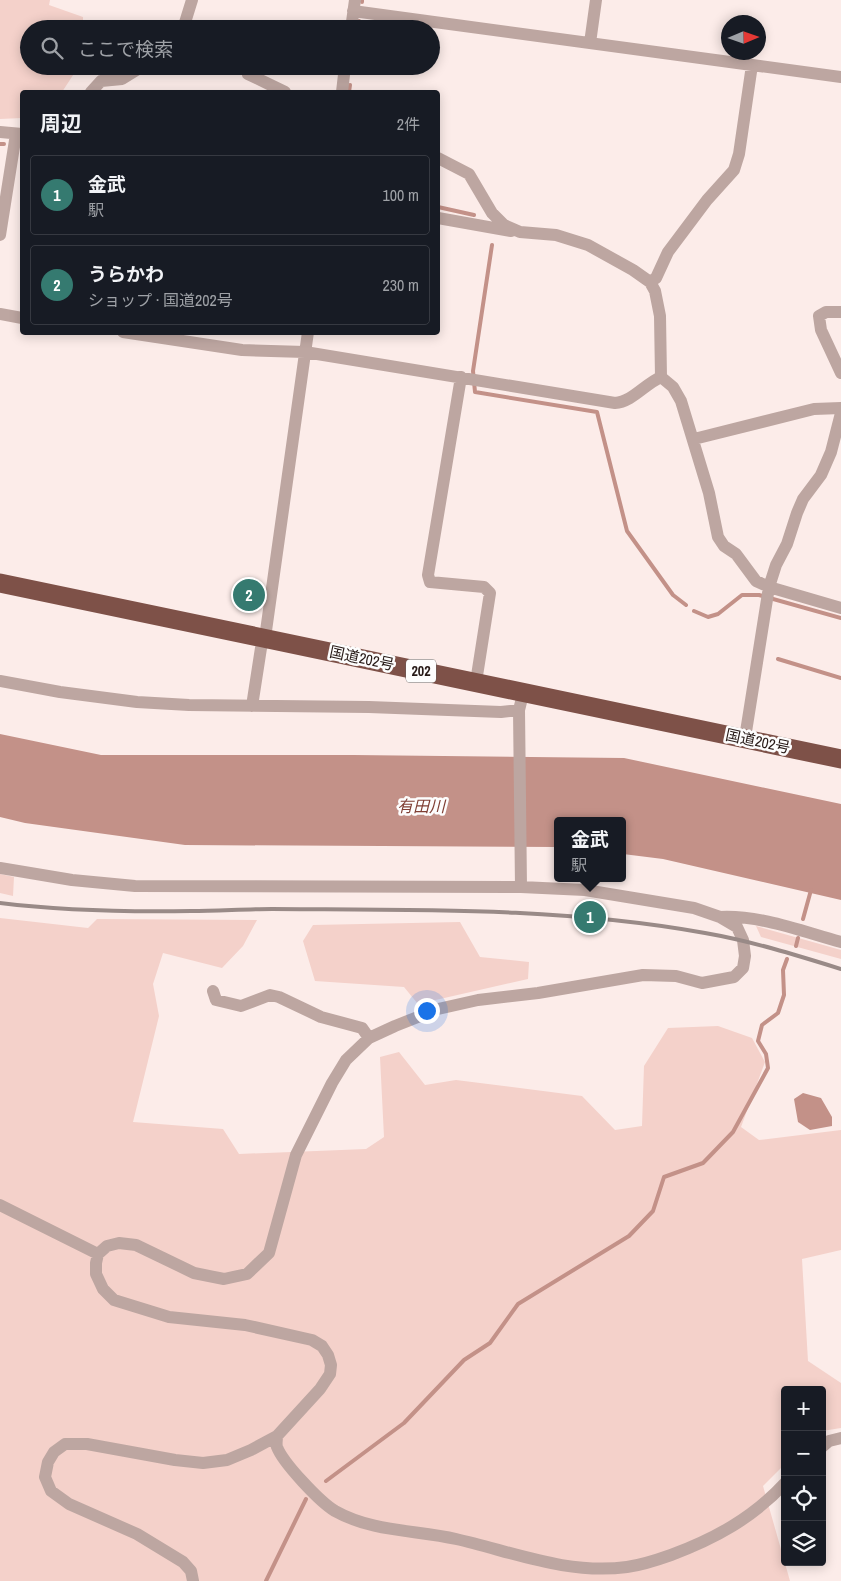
<!DOCTYPE html>
<html lang="ja">
<meta charset="utf-8">
<style>
body{margin:0;font-family:"Archivo Narrow","Noto Sans JP",sans-serif;background:#242831;color:#f1f3f6}
.controls{position:absolute;right:15px;bottom:15px;display:grid;overflow:hidden;border-radius:5px;box-shadow:0 2px 12px #0003}
.controls button{width:45px;height:45px;display:grid;place-items:center;padding:0;border:0;border-bottom:1px solid #363941;background:#171b24;color:#f1f3f6;font:25px sans-serif}
.compass{position:absolute;left:721px;top:15px;width:45px;height:45px;border-radius:50%;background:#171b24;box-shadow:0 2px 12px #0003;rotate:88deg}
.you{position:absolute;left:426px;top:1010px;width:18px;height:18px;margin:-12px;border:4px solid #fff;border-radius:50%;background:#1a73e8;box-shadow:0 0 0 8px #1a73e833}
.badge{display:grid;place-items:center;width:32px;height:32px;border-radius:50%;background:#357a70;color:#fff;font-size:16px;font-weight:700}
.pin{position:absolute;translate:-50% -50%;border:2px solid #fff;box-shadow:0 1px 5px #0006}
.popup{position:absolute;left:554px;top:817px;width:72px;height:65px;box-sizing:border-box;display:grid;place-content:center;border-radius:5px;background:#171b24;filter:drop-shadow(0 1px 4px #0005);font-size:16px;white-space:nowrap;color:#9ea1a6}
.popup b{font-size:19px;color:#f1f3f6}
.popup::after{content:'';position:absolute;left:50%;top:100%;margin-left:-10px;border:10px solid transparent;border-top-color:#171b24}
.list{margin:0;padding:0;list-style:none}
h2{display:flex;justify-content:space-between;align-items:center;height:65px;margin:0;padding:0 20px;font-size:21px}
h2 small{font-size:16px;font-weight:400;color:#9ea1a6}
.list li{display:grid;grid-template-columns:32px 1fr auto;gap:15px;align-items:center;box-sizing:border-box;height:80px;margin:0 10px 10px;padding:0 10px;border:1px solid #363941;border-radius:5px}
.list b{display:block;font-size:19px;white-space:nowrap}
.list p{margin:0;font-size:16px;white-space:nowrap;color:#9ea1a6}
.list em{font-size:16px;font-style:normal;color:#9ea1a6}
.icon{flex:none;width:28px;height:28px;fill:none;stroke:currentColor;stroke-width:2;stroke-linecap:round;stroke-linejoin:round}
.map{position:relative;flex:none;width:841px;height:1581px;overflow:hidden}
.search{position:absolute;background:#171b24;box-shadow:0 2px 12px #0003;left:20px;top:20px;width:420px;height:55px;display:flex;align-items:center;gap:12px;box-sizing:border-box;padding:0 18px;border-radius:28px;color:#9ea1a6;font-size:19px}
.panel{position:absolute;background:#171b24;box-shadow:0 2px 12px #0003;left:20px;top:90px;width:420px;height:245px;border-radius:5px}
.map>svg:first-child{display:block}
</style>
<div class="map">
<svg width="841" height="1581" viewBox="0 0 841 1581">
<rect width="100%" height="100%" fill="#fcece9"/>
<path fill="#f4d1ca" d="M0,0H50L49,5L83,17V29H29V66H79L62,92H22V118L0,119Z
M0,874L14,877L13,896L0,893Z
M0,918L88,928L97,919L257,920L243,946L222,968L163,953L153,984L159,1016L133,1122L223,1129L239,1154L366,1149L384,1137L380,1057L399,1052L425,1085L456,1080L582,1096L615,1130L642,1126L644,1066L668,1028L718,1026L752,1038L765,1062L741,1127L759,1140L841,1130V1250L802,1259L808,1361L841,1383V1428L822,1431V1390H785V1464L763,1486L790,1581H0Z
M460,922L480,957L529,962L528,979L418,1004L404,987L315,981L303,941L313,925Z
M756,926L841,950V959L761,937Z"/>
<path fill="#c39188" d="M0,734L101,755H354L624,758L841,804V900L663,859L623,854L622,821H558L557,847L185,845L25,823L0,817Z
M803,1093L821,1098L832,1117V1126L810,1130L798,1122L794,1099Z"/>
<g fill="none" stroke-linecap="round" stroke-linejoin="round">
<path stroke="#c39188" stroke-width="4" d="M362,2V0
M358,29L359,21
M352,69L353,66
M349,92L350,85
M0,144H4
M438,207L474,215
M492,245L473,371L475,392L597,412L627,531L673,595L686,605
M694,611L708,617L718,614L742,595H759L841,618
M778,659L841,678
M803,919L811,890
M796,946L798,938
M326,1481L404,1423L464,1360L490,1343L518,1304L629,1236L653,1211L664,1177L703,1163L733,1132L768,1068L766,1054L758,1041L762,1025L778,1013L784,995L783,970L787,959
M266,1581L306,1499"/>
<path stroke="#bda6a1" stroke-width="12" d="M353,11L841,77
M183,29L192,0
M351,29L355,0
M590,43L596,0
M250,66L248,74L285,92
M91,92L101,81L122,79L143,66
M342,92L345,66
M0,132L22,134
M438,158L469,174L492,213L504,225L520,232L556,235L588,245L633,270L650,282L655,291L660,316L661,377L673,387L681,401L709,493L718,537L724,546L736,554L756,581L769,587L841,608
M438,218L511,231
M0,235L16,134
M650,282L656,278L668,252L707,200L734,170L739,154L752,65
M841,312H826L819,316L821,330L841,373
M0,314L22,318
M123,332L242,350L305,352L615,403C632,402 645,384 661,377
M461,377L428,575L430,582L484,587L490,593L476,682
M694,439L814,409L841,408
M0,681L60,692L137,702L189,705L369,707L501,712L519,710
M252,706L261,648L265,638L308,332
M745,738L769,587L776,565L787,544L797,513L803,499L821,475L831,452L841,413
M0,868L72,880L135,886L521,887L585,890L694,908L720,917L737,927L743,940L745,956L743,968L734,977L702,983L676,976L643,975L538,993L478,1000L438,1009L395,1026L369,1038L346,1060L332,1083L296,1155L269,1253L247,1274L224,1279L194,1273L136,1245L119,1243L107,1246L98,1254L96,1263V1274L103,1289L114,1300L169,1317L245,1325L312,1340L322,1346L328,1355L331,1365L330,1374L320,1389L277,1436C277,1440 276,1444 277,1447C283,1463 320,1502 335,1511C372,1532 416,1530 456,1539C513,1552 568,1575 627,1567C642,1565 657,1560 671,1555C714,1539 753,1518 785,1483
M521,887L519,710L521,702
M720,917C761,915 801,931 841,942
M213,991L216,1000L241,1006L270,995L279,997L321,1017L362,1028L369,1038
M0,1205L98,1254
M822,1447L829,1441L841,1438
M193,1581L191,1571L183,1562L137,1534L69,1504L51,1491L45,1477L48,1462L54,1452L65,1444H87L175,1460L203,1463L227,1460L251,1450L277,1436"/>
<path stroke="#7e5148" stroke-width="19" d="M0,583L841,759"/>
<path stroke="#998a87" stroke-width="4" d="M0,903C64,911 127,912 191,911C218,911 245,909 272,909C416,910 563,907 705,933C751,941 796,955 841,969"/>
</g>
<g text-anchor="middle" dominant-baseline="central" stroke-width="5" stroke-linejoin="round" paint-order="stroke">
<rect fill="#fdfdfd" stroke="#665d5b" stroke-width="1" x="406" y="659.5" width="30" height="23" rx="4"/>
<g font-size="14" font-weight="bold" fill="#261916">
<text x="421" y="671">202</text>
</g>
<g font-size="15" fill="#261916" stroke="#fdfdfd">
<text transform="translate(362 658) rotate(12)">国道202号</text>
<text transform="translate(758 741) rotate(12)">国道202号</text>
</g>
<g font-size="16" font-style="italic" fill="#7f3e33" stroke="#fdfdfd">
<text x="421" y="806">有田川</text>
</g>
</g>
</svg>
<div class="controls">
<button>+</button>
<button>−</button>
<button><svg class="icon" aria-label="locate" viewBox="0 0 24 24"><circle cx="12" cy="12" r="6"/><path d="M12 2v4M12 18v4M2 12h4M18 12h4"/></svg></button>
<button><svg class="icon" aria-label="layers" viewBox="0 0 24 24"><path d="M12 4l9 5-9 5-9-5zM3 14l9 5 9-5"/></svg></button>
</div>
<svg class="compass" viewBox="-18 -18 36 36"><path d="M0-13l5 13h-10z" fill="#e53935"/><path d="M0 13l5-13h-10z" fill="#9ea1a6"/></svg>
<div class="you"></div>
<div class="pin badge" style="left:590px;top:917px">1</div>
<div class="popup"><b>金武</b>駅</div>
<div class="pin badge" style="left:249px;top:595px">2</div>
<div class="search"><svg class="icon" aria-label="search" viewBox="0 0 24 24"><circle cx="10" cy="10" r="6"/><path d="M15 15l6 6"/></svg>ここで検索</div>
<section class="panel">
<h2>周辺<small>2件</small></h2>
<ul class="list">
<li><span class="badge">1</span><div><b>金武</b><p>駅</p></div><em>100 m</em></li>
<li><span class="badge">2</span><div><b>うらかわ</b><p>ショップ · 国道202号</p></div><em>230 m</em></li>
</ul>
</section>
</div>
